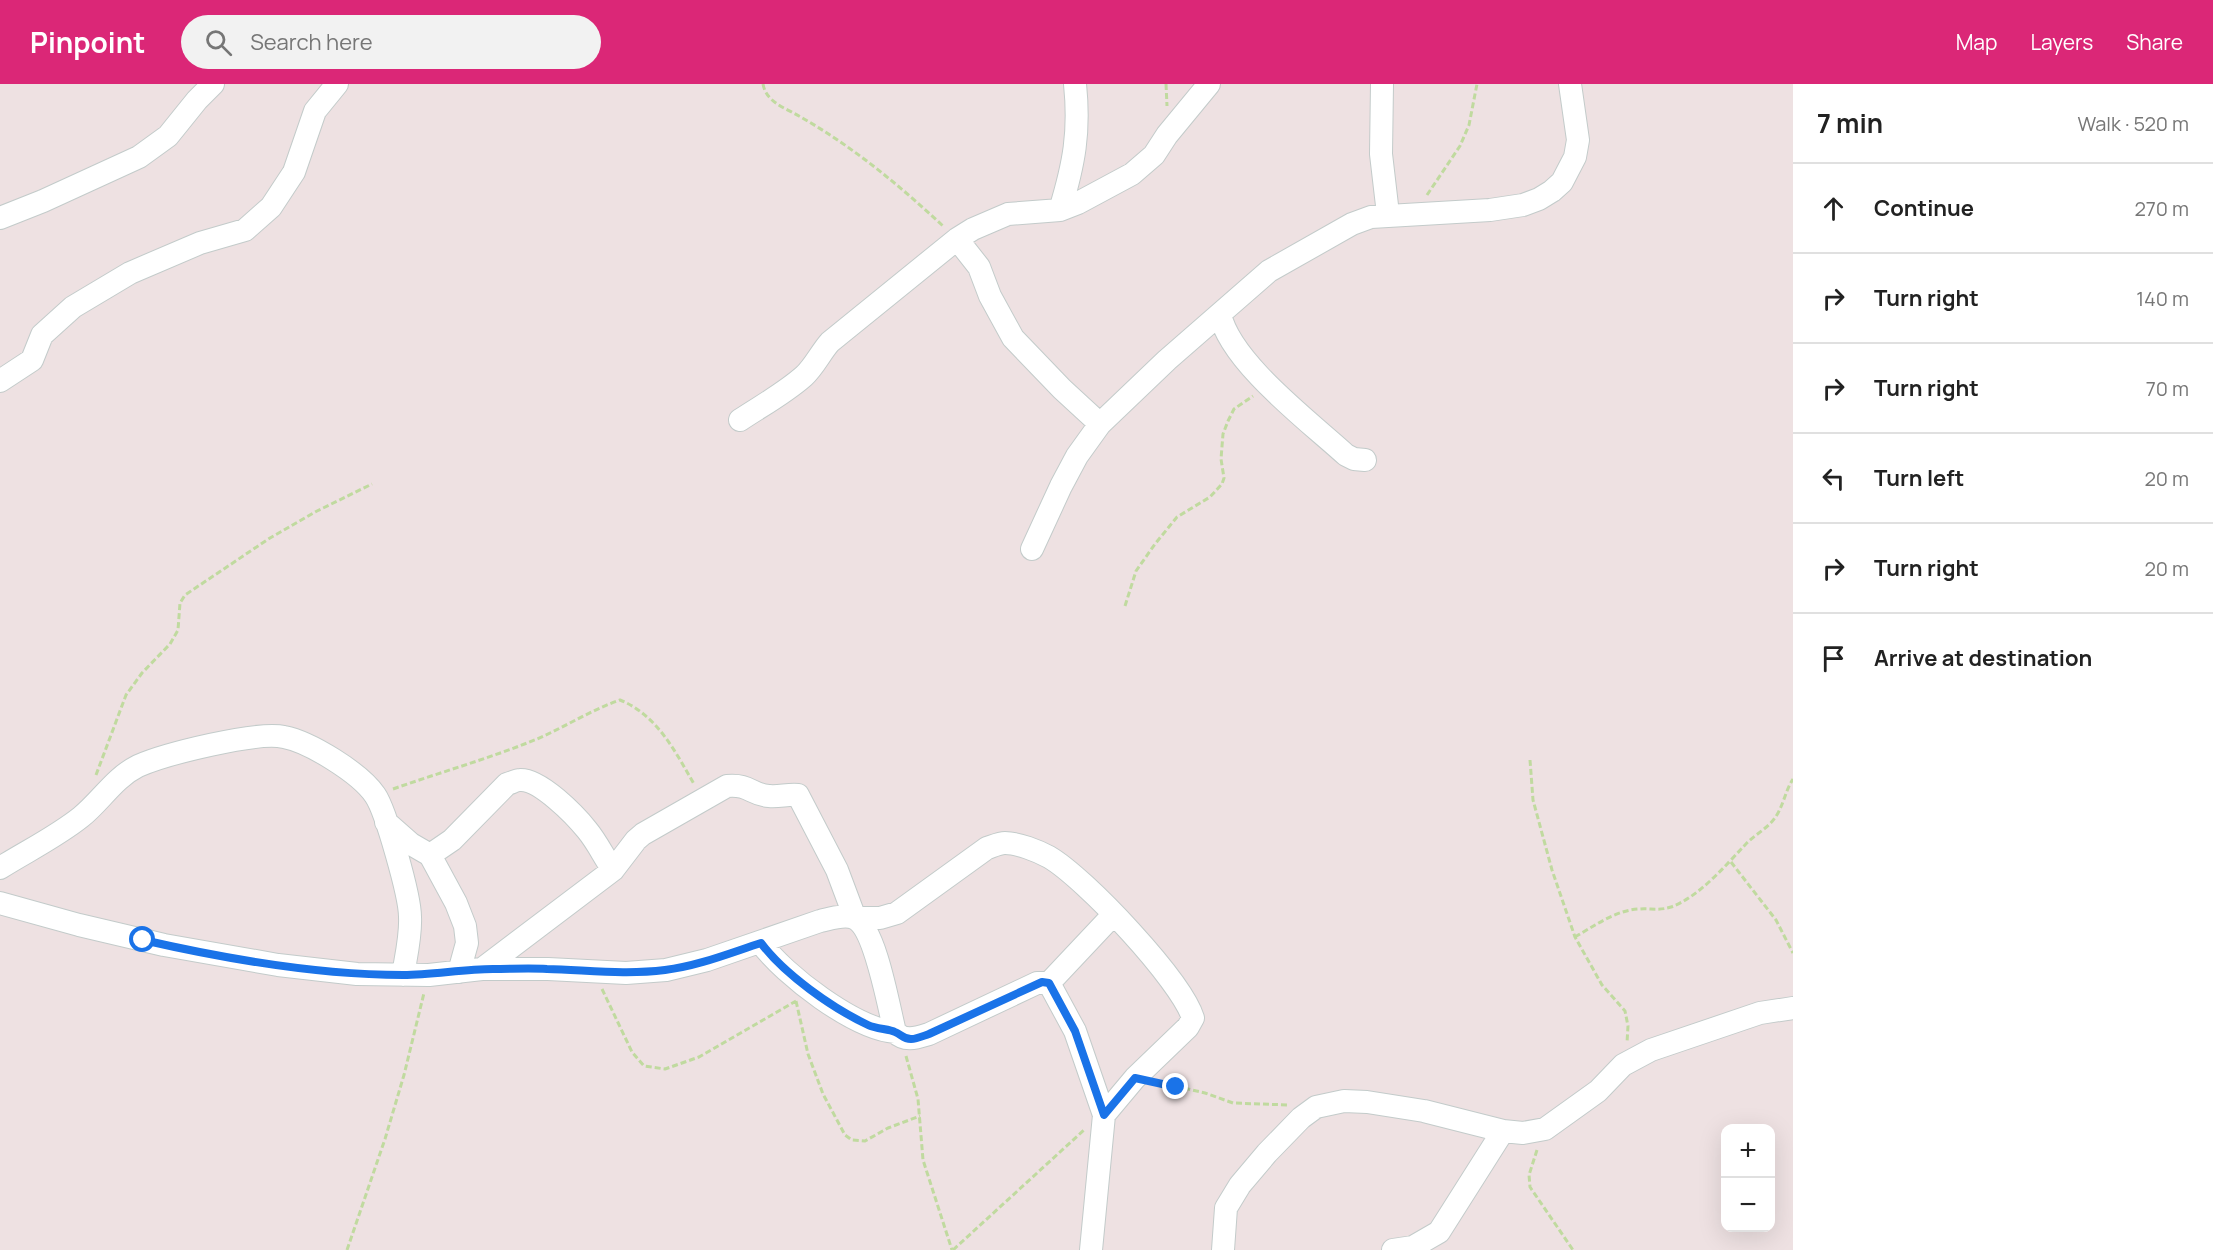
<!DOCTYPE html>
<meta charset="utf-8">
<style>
body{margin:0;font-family:Manrope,sans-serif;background:#f2f2f2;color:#222}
.controls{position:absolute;right:18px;bottom:18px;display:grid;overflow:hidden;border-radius:12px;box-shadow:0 6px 24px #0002}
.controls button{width:54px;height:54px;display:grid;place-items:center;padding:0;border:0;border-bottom:2px solid #e0e0e0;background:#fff;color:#222;font:30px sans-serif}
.stop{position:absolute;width:18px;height:18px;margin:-14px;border:4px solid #1a73e8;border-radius:50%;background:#fff}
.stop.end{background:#1a73e8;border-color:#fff;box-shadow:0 2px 6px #0008}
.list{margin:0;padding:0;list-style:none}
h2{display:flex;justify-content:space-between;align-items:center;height:78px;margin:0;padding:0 24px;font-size:26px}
h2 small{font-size:20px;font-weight:400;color:#767676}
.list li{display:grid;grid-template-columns:39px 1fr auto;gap:18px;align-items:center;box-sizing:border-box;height:90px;padding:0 24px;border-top:2px solid #e0e0e0}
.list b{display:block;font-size:22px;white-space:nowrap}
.list em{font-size:20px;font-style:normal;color:#767676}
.icon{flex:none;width:33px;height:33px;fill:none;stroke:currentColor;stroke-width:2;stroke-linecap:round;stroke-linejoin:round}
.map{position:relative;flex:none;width:1793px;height:1166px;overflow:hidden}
header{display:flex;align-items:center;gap:36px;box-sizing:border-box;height:84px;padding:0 30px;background:#db2777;color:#fff}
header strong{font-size:28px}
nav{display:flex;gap:33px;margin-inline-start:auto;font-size:21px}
.search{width:420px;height:54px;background:#f2f2f2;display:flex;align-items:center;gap:15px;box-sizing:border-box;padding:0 21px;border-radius:33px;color:#767676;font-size:22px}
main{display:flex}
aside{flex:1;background:#fff}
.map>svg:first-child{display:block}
</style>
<header>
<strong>Pinpoint</strong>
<div class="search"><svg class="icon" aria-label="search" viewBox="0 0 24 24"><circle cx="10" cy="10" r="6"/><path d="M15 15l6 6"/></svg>Search here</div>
<nav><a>Map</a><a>Layers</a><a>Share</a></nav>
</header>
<main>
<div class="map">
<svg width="1793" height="1166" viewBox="0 0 1793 1166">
<rect width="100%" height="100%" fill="#eee1e2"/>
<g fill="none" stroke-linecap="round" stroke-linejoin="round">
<defs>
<path id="minor" d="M1382,0L1381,70L1388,130
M1060,126C1074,80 1080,48 1075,0
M0,134L43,117L139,73L168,52L197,16L213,0
M957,155L979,183L990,212L1013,254L1062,305L1100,340
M1220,230C1230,278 1310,338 1346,371L1354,375L1365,376
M0,297L32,276L42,251L73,223L130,189L200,159L245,146L271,123L294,88L315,27L337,0
M740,336C761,322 785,309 804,292C814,283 821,268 830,258L957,155L973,145L1008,130L1060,126L1078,119L1132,90L1154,71L1167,51L1209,0
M1032,465L1061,402L1077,372L1100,340L1167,276L1269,187L1352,140L1371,133L1490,126L1523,121L1539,115L1552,107L1562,98L1575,73L1578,56L1570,0
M386,738L411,760L430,771L456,819L465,842L467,859L459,888
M430,771L452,756L507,700C511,699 516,696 520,696C540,695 575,731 587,746C597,758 604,773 613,786
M0,784C27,767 56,753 81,733C101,717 114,694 138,682C165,670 257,647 284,653C310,658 360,689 375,711C386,727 410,812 410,833C411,852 406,872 403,891
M0,819L79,841L164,861L278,881L357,890L429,891L482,885H548L626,889L666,886L707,876L820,837C830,835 846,829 856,835C876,847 889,925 895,948C905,958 916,954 929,950L1037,899H1049L1075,947L1104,1031L1091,1166
M761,859C784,891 855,945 895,948
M482,885L613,786L636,756L643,750L727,702C750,700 751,711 769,712C779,713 788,710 798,711L837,786L855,834H880L897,829L987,764C993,762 1000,759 1005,759C1018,759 1038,767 1049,773C1085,794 1181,896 1193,934L1188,943L1135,994L1104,1031
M1049,899L1113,831
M1223,1166L1226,1124L1240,1101L1267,1069L1301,1034L1316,1023L1344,1017L1367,1018L1424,1027L1503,1047L1523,1049L1545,1045L1598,1007L1623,981L1651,966L1760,929L1793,924
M1393,1166L1413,1163L1439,1148L1503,1047"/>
</defs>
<use href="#minor" stroke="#c3cbca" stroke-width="24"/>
<path stroke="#c0da9f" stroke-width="3" stroke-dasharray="6 3" stroke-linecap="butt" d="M763,0C766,18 785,24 799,32C852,62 899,101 943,142
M1166,0L1167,22
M1427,111L1460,62L1469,41L1477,0
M1125,522L1136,487L1155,460L1177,433L1210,413L1222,400L1224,394L1221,375L1223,350L1228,337L1234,325L1253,312
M1530,676L1533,716L1552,786L1575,853L1602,901L1625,927L1628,942L1627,959
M96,691L126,611L142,589L170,560L178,546L180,519L185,511L270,454L317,427L372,400
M393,705C441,688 491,674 537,655C565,643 591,626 620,616C657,631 675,667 694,700
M1731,778L1776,836L1793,869
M1575,853C1594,842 1616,826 1639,825C1650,824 1659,827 1671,823C1699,813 1725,782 1745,761C1756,749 1770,744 1778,729C1784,718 1786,706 1793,695
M602,905L632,968L644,982L665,985L699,973L796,917
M796,917L808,970L823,1010L845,1051L852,1056L865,1057L888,1044L920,1032
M906,972L918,1015L923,1076L952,1166
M1158,998L1205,1009L1233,1019L1289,1021
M1537,1066L1529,1091L1530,1103L1573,1166
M347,1166L385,1055L404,991L424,909
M953,1166L1084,1046"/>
<use href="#minor" stroke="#fff" stroke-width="22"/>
</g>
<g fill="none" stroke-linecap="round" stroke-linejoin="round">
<path stroke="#1a73e8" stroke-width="8" d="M143,856C226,875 317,891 403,891C433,891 463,885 493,885C511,885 529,884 547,885C587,886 625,891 665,886C698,882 730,869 761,859C784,890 832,924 868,941C876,945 889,945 895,948C901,950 903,955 911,955C917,955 923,952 929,950L1042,898L1049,899L1075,947L1104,1031L1135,994L1176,1003"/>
</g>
</svg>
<div class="controls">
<button>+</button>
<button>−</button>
</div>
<div class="stop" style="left:143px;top:856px"></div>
<div class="stop end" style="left:1176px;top:1003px"></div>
</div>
<aside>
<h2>7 min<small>Walk · 520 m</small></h2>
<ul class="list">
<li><svg class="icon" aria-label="ahead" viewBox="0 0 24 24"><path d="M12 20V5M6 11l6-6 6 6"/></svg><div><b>Continue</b></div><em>270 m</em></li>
<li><svg class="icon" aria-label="right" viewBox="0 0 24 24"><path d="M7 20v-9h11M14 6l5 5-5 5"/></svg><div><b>Turn right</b></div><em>140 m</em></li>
<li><svg class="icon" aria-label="right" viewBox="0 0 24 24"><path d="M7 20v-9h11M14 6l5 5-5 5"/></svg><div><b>Turn right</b></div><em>70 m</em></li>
<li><svg class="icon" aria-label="left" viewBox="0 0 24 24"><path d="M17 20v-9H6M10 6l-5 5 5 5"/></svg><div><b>Turn left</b></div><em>20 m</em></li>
<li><svg class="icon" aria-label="right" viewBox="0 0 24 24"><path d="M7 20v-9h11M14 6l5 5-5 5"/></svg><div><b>Turn right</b></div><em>20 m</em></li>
<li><svg class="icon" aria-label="arrive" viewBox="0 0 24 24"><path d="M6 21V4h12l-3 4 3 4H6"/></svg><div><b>Arrive at destination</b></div></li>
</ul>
</aside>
</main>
